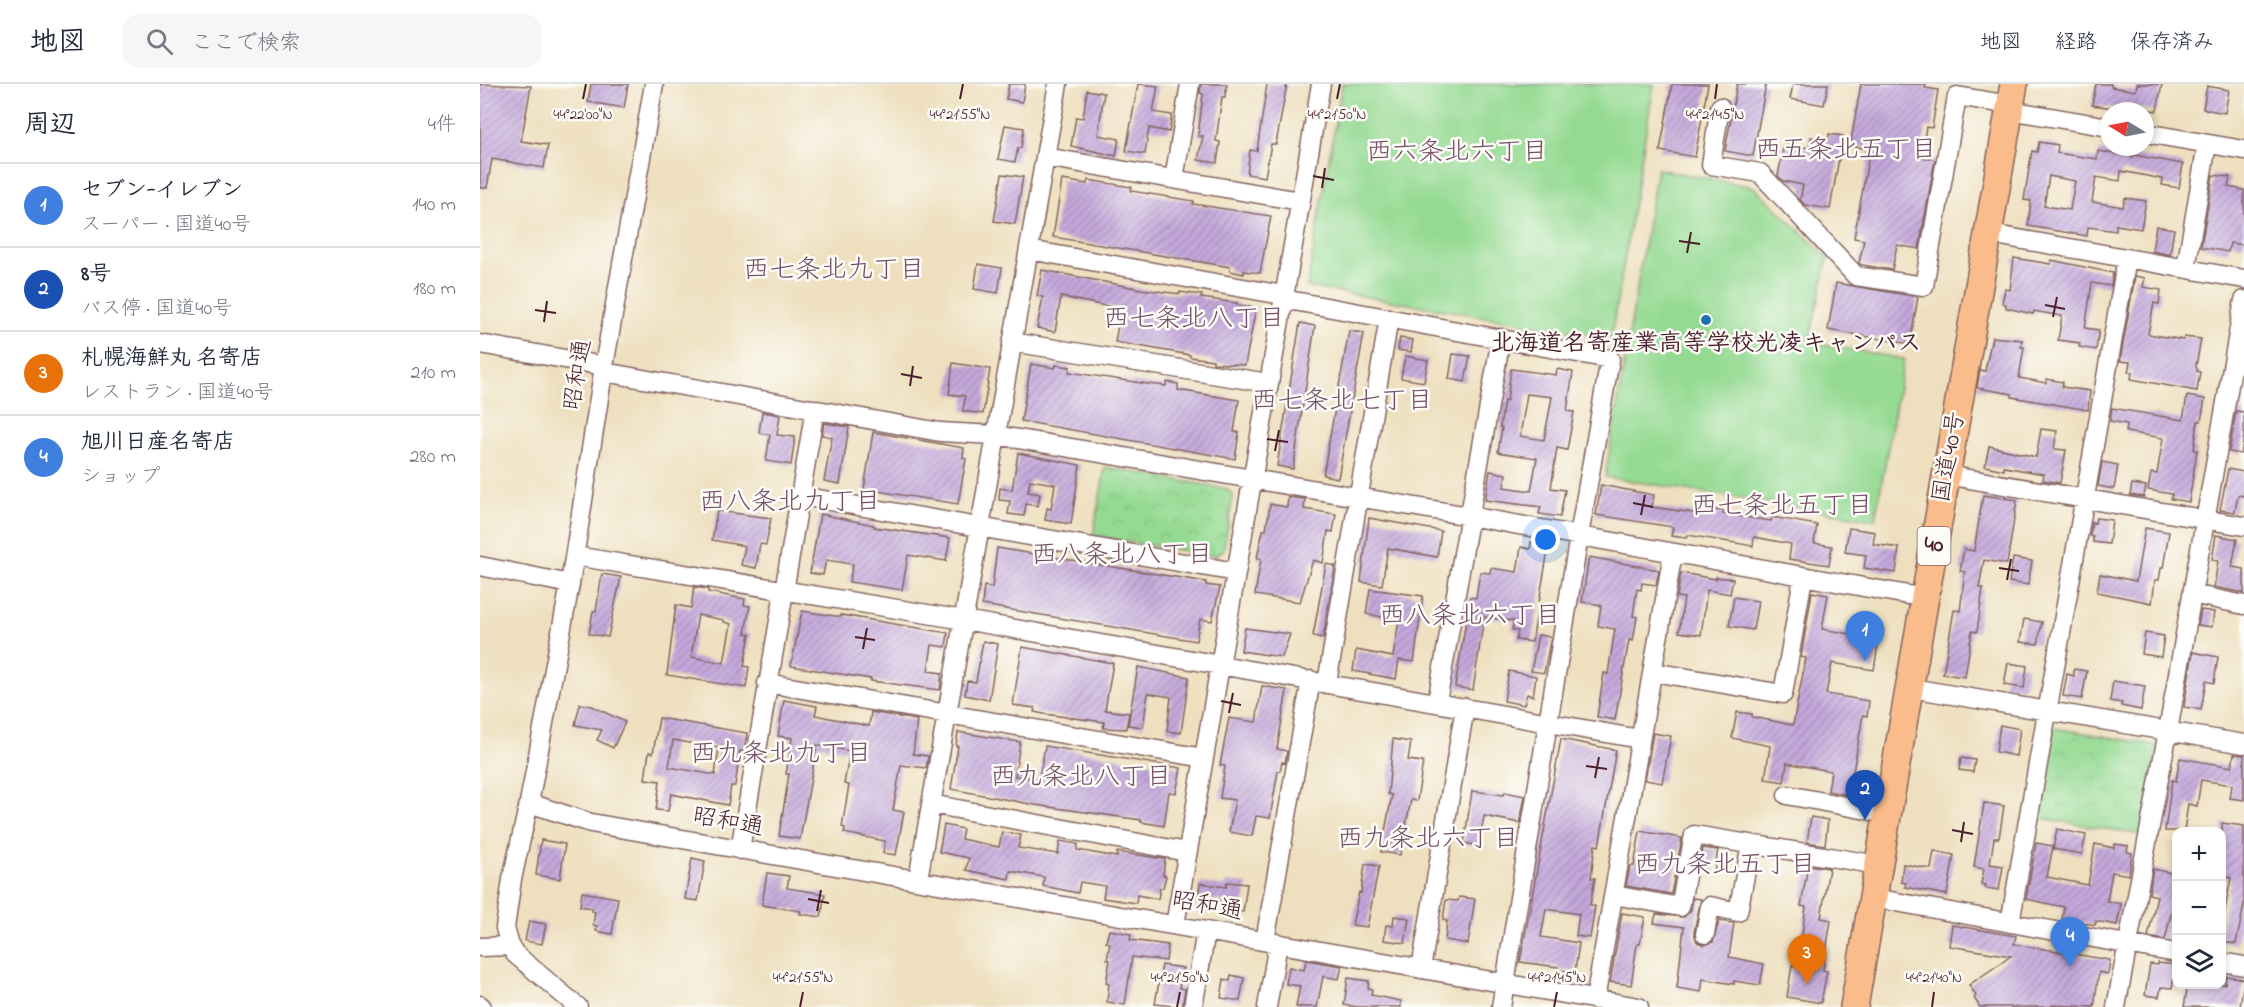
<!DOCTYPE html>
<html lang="ja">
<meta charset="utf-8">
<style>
body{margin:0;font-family:"Indie Flower","Klee One",sans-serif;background:#f6f6f7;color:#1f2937}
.controls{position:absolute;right:18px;bottom:18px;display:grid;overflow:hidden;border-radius:12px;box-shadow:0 3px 9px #0003}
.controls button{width:54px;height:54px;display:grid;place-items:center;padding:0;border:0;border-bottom:2px solid #e0e1e3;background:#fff;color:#1f2937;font:30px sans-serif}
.compass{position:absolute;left:1620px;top:18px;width:54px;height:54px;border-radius:50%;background:#fff;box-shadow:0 3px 9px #0003;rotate:280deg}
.you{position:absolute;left:1066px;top:456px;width:21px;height:21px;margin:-15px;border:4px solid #fff;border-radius:50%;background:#1a73e8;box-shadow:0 0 0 9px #1a73e833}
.badge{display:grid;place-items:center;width:39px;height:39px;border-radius:50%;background:#ea580c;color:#fff;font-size:20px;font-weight:700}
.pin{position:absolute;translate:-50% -50px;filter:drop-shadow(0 2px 3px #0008)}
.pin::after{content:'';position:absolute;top:32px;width:21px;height:18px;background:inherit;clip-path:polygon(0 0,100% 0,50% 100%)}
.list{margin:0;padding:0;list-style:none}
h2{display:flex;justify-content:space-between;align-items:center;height:78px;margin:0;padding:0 24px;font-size:26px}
h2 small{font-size:20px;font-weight:400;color:#747a83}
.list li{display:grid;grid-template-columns:39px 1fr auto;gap:18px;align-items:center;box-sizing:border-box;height:84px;padding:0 24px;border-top:2px solid #e0e1e3}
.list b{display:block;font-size:22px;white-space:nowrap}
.list p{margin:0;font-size:20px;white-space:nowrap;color:#747a83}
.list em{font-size:20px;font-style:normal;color:#747a83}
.icon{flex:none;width:33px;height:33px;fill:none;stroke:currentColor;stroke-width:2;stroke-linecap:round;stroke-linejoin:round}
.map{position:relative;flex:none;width:1764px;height:923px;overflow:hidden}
header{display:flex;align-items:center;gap:36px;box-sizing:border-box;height:84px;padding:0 30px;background:#fff;border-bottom:2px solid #e0e1e3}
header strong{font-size:28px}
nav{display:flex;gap:33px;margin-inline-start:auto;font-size:21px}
.search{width:420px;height:54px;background:#f6f6f7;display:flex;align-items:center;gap:15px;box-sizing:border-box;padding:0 21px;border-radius:18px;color:#747a83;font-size:22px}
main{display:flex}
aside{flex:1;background:#fff}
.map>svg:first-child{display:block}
</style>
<header>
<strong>地図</strong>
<div class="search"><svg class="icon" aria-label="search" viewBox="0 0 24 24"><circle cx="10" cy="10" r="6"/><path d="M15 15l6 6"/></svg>ここで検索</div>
<nav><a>地図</a><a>経路</a><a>保存済み</a></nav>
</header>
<main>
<aside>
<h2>周辺<small>4件</small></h2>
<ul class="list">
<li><span class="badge" style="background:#3f7fe0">1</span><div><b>セブン-イレブン</b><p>スーパー · 国道40号</p></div><em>140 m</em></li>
<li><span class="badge" style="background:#1a4fb4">2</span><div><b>8号</b><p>バス停 · 国道40号</p></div><em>180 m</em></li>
<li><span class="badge" style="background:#e8710a">3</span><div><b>札幌海鮮丸 名寄店</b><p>レストラン · 国道40号</p></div><em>210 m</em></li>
<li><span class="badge" style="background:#3f7fe0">4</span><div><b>旭川日産名寄店</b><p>ショップ</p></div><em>280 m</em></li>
</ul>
</aside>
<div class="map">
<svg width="1764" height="923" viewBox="0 0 1764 923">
<defs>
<pattern id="park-crowns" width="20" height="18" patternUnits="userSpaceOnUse" patternTransform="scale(1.5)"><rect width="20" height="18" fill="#95da93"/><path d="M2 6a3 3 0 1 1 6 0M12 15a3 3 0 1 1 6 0" fill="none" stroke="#82bb7f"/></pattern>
<pattern id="building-hatch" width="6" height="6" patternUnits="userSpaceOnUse" patternTransform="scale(1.5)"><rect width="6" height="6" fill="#c4a9dc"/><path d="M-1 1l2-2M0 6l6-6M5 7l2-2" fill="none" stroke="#a189b3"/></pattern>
</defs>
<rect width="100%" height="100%" fill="#fdfcf7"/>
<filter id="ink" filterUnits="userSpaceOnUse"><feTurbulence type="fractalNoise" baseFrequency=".0167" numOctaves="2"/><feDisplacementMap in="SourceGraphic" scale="12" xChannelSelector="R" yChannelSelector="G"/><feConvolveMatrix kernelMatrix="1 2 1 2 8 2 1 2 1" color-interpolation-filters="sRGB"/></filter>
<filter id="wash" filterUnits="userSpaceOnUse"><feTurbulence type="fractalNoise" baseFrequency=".008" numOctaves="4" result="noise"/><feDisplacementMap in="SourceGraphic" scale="24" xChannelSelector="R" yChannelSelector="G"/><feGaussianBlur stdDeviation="1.35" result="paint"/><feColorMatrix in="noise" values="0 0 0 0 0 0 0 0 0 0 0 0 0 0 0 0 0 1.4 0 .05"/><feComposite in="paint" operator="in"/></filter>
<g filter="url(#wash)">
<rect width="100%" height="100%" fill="#eee0bf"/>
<path fill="url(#park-crowns)" stroke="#707c5f" stroke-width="1.5" d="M625,383L747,405L753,411L744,465L735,472L613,452Z
M1574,644L1677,661L1662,751L1558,734Z"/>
<path fill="#95da93" stroke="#707c5f" stroke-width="1.5" d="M862,0H1174L1131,254L827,203Z
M1177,85L1274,103L1348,174L1329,258L1424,275L1395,436L1125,393Z"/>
<g id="blocks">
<path fill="url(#building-hatch)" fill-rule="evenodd" d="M0,0L51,2L41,57L68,61L64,84L12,75L7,104H0Z
M111,0H148L144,24L108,18Z
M529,0H545L542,18L526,15Z
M658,0L678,2L673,28L692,31L689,48L669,44L665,70L646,67Z
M721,0H747L745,13H742L736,57L740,58L737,79L718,76L723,52H718L723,10L720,9Z
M787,0H807L796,60H791L785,93L767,90L770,66L777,67Z
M1192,0H1228L1215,73L1180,67Z
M1257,0H1286L1273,72L1245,67Z
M1313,0H1348L1344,21L1310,15Z
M1381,0H1446L1445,4L1458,6L1452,44L1446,43L1441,73L1455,76L1439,165L1417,161L1412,186L1382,181L1379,179L1384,156L1374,154L1390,65L1370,62Z
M1616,0H1631V3L1656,7L1657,0H1682L1677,27L1649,23L1648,26L1612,21Z
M1727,2L1749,6L1745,29L1723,25Z
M607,6L624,9L618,51L639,55L636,72L591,62L596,33L603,34Z
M525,41L544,44L541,64H538L535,78L518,75Z
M1349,50L1363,52L1350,125L1325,121L1320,116L1323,101L1303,97L1298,92L1304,60L1329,64L1331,53L1348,56Z
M1559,58L1578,61L1577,69L1617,75L1618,67L1653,73L1654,71L1703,80L1699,104L1682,101L1683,95L1641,87L1640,97L1616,93L1612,118L1643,123L1645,114L1666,117L1661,145L1636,141V147L1608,143L1607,152L1548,142L1551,117L1544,116L1546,103L1552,67L1557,68ZM1569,92L1595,97L1590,126L1564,122Z
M522,90L543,93L535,140L514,137Z
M1733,91L1750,93L1748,103L1764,106V161L1750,159L1748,168L1721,163Z
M582,96L607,100L608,96L652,103L651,107L714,117L713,120L791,132L780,189L764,187V190L750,187V183L573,153Z
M1676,142L1694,145L1690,171L1672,167Z
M1534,174L1571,180V176L1633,189L1631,202L1612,199L1605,244L1619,246L1616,266L1599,263L1600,259L1578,256L1582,232L1554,227L1553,230L1526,224V220L1522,219L1525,205L1530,206Z
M498,180L522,184L518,209L494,205Z
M562,186L661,205L700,210V208L722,211L721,214L757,219V221L776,224L765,281L733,279V276L710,273V271L635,258L641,225L581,213L575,248L557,244L563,213L557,212Z
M1655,192L1665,194L1663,203L1681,206L1679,220L1674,219L1668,250L1704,256V253L1721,255L1716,282L1717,287L1720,288L1717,307L1651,295L1652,288H1648L1650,278L1640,277Z
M1356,199L1438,213L1430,260L1348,246Z
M820,239L835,242L813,385L797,382Z
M869,247L884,249L858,394L843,391Z
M1512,253L1542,256L1541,263H1544L1539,294L1566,299L1567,295L1583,298L1582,303L1610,307L1608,326L1532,313V310L1497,304L1500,286L1505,287Z
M920,254L933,256L931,268L918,266Z
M973,270L990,272L985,298L969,295Z
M925,272L948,276L944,298L921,294Z
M473,279L510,285L503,330L483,327L485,312L469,310Z
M551,280L575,284L576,281L590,283L589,288L668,300L686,302L687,298L698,300V306L759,316L754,348H759L755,375L541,337Z
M1031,285L1076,291L1077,285L1093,288L1087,327L1094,328L1087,366L1077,364L1071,404L1085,406L1080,433L1059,430L1061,423L1005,416L1010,387L1026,390L1024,403L1051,407L1057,374L1018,368L1022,344L1020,343L1024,317H1027ZM1047,310L1072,313L1064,356L1040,352Z
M1707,312L1725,315L1721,337H1718L1714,366H1717L1709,418L1691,415L1692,410L1668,406L1671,389L1677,390L1683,354L1646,348L1647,340L1630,337L1632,324L1703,336Z
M1756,327L1764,328V352L1761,370L1749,368Z
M282,328L300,331L297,351L315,353L311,381L286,377L290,351L279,349Z
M344,339L369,343L360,400L344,397L352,353L342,351Z
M1561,345L1577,347L1574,365L1586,366L1580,399L1563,396L1564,390L1524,383V386L1505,382L1509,362L1556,373Z
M393,348L484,364L483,374L486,375L478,420L384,405Z
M538,369L600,381L591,440L565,436L567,424L571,425L575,400L550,396L548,408L560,410L558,422L546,420L544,432L528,430L530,417L519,416L520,404L532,406Z
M1622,378L1638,381L1634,405L1618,402Z
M1748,385L1764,388V412L1758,411L1755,428L1740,426Z
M1652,400L1666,402L1664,413L1650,411Z
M1121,401L1174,411L1172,423L1227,431L1228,425L1243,427V430L1291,437L1292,433L1337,441L1334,459L1352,462L1349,481L1309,475L1311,460L1274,453L1273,462L1208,451L1207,454L1191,452L1193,443L1116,431Z
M1503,411L1537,416L1527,480L1504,476L1499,504H1503L1497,548L1492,547L1485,593L1463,590L1474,526L1480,527L1485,488L1480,487L1484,465L1494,467Z
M808,413L825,415L824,425L856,430L853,448L848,447L843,479L833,476L820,518L775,511L781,475L777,474L783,446H786L790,420L807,423Z
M237,427L291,434L286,461L280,460L276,484L261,481L265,462L232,456Z
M340,430L394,441V443L470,454L466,477L428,471L422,506L369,498L373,480L346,476L343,491L330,489Z
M889,434L961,447L957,473L908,464L902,501L881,498Z
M1616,434L1632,436L1629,460L1613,458V453L1610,452L1612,438L1615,439Z
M1369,444L1395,448L1393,460L1419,464L1416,489L1384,484L1386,471L1365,468Z
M1665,444L1689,448L1683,484H1681L1679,496H1675L1672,519L1617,508L1620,490L1656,497Z
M1736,451L1757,455L1752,483L1764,485V509L1734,503L1738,477L1732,476Z
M1051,458L1069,461L1052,558L1036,556L1038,547L1032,546L1034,537L1004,533L993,606L975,603L990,513L996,514L1000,488L1010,489L1011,484L1037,488L1041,463L1050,465Z
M517,464L726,498V501L740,503L732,537L720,535L716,557L502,521L504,502L512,504Z
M1109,473L1179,486L1176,501L1162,499L1161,506L1157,505L1153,532L1157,533L1153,557L1149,556L1135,636L1117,633L1124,589L1128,590L1135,545L1118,542L1121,521L1102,518Z
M1533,474L1552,477L1548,501L1529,498Z
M846,480L855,482L843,554L833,552Z
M1201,489L1236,495V493L1253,495L1250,510L1227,506L1221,551L1199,548L1204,514L1197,513Z
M122,490L141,493L128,553L109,550L113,527H116Z
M214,503L228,505V508L265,515L264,521L270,522L265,549L270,550L264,582L269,583L266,604L187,591L196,521L211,524ZM218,531L244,536V538L251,540L244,579L211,573Z
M890,505L943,512L934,578L919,576L916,595L873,587L876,566L913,573L919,536L886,530Z
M1332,508L1348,511L1342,545L1399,555L1394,586L1352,579L1346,610L1389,617L1387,632L1383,631L1369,711L1348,707L1351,687L1307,679L1304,698L1285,695L1290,662L1252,654L1257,628L1272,630V633L1313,641L1326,574L1321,573Z
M1254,513L1278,517L1273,546L1249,542Z
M1721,526L1734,528L1732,543L1718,541Z
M322,527L361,533V531L468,549L466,563L452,561L448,587L462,589L460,606L391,597V595L311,582Z
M1544,535L1562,538L1558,560L1540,558Z
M765,544L810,550L802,573L761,567Z
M1665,549L1684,552L1681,573L1662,570Z
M1058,551L1071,553L1064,589L1051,587Z
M503,557L518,560L509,616L485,611L487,597L496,598Z
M542,563L633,579L625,626L649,629L646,645L623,644L624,638L564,630L554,628L555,624L533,621Z
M1713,568L1738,573L1734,599L1726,597L1721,626L1704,623Z
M1528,579L1547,582L1544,604L1524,601Z
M658,583L709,593L701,649L687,647L691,613L668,609L663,643L648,641Z
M1594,585L1607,587L1602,615L1583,612L1587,590L1594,592Z
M1029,587L1056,592L1053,612L1047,610L1044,621L1024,617Z
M1633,597L1665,602L1661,626L1641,622L1642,619L1630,617Z
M782,602L807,606L797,665L807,667L805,679L802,678L800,687H798L790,734L776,732L772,752L749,748L755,716L740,714L745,682L740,681L749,634L776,638Z
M304,616L337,622L335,631L389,642L391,628L437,636L433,670L448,672L447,679L446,684L421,681L413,726L424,728L416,771L403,769L405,757L364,749L365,744L362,743L369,701L364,700L370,667L337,661L320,755L299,752L309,690H306L312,654L298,652Z
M100,620L112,622L145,638L133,664L117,656L122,646L95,641Z
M179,634L267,649L264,668L260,667L255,702H251L248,721L191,710L188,727L176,726L180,697L165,695L169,668L173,669ZM193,656L239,664L235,691L189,683Z
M1520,641L1540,645L1536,672L1516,668Z
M478,648L540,658L535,692L559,695L565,662L701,684L696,709L689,708L684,742L661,738V736L555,721L471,705L478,662H476Z
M1173,649L1191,652L1182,699L1165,696Z
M913,655L931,658L928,676L943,678L937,717L931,716L920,771L901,768L912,711L908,710Z
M1081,655L1136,666L1119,762L1115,761L1111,794H1115L1110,821L1115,822L1110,854L1096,852L1099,830L1066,825L1061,853L1099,859L1095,888L1078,886V883L1040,878Z
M1754,670L1764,671V716L1750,714L1752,701L1721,696L1717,722L1708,720L1704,747H1685L1692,696L1696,697L1700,674L1752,683Z
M1481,674L1495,676L1493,688L1479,686Z
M992,707L1024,711L1025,708L1045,712L1040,739L1004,732L999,762L984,759Z
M1504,719L1524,722L1519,754H1514L1510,780L1523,782L1519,806L1505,804L1506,801L1501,800L1504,785L1494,783Z
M1331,733L1348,736L1345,761L1327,758Z
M1742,739L1764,742V821L1756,860L1742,858V842L1751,794L1742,792Z
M464,741L483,745L481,755L519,763L522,748L541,751L538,764L578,770L580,757L598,760L597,766L637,773V768L685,775L683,791L686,792L683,804H680L678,815L657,811L656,819L623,814L625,802L600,798L598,809L563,802L564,793L530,787L529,795L486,786L489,774L459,768Z
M1577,745L1606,751L1602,770L1573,765Z
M1160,747L1202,754L1191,810L1146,802L1150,782H1154Z
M61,756L85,760L80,795L56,791Z
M1556,759L1573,762L1567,793L1608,801L1615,760L1634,764L1635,760L1648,762L1647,768L1652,769L1649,791L1632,788L1627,817L1641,820L1637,841L1616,837L1615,841L1582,835L1584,823L1546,815Z
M1223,764L1238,766L1234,789L1219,786Z
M1454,767L1474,771L1467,811L1425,803L1426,799L1421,798L1423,780L1451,785Z
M212,774L225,777L218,817L205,815Z
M885,780L899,782L887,843L872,841L879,808L881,809Z
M1328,781L1349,784L1341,834L1351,836L1343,886L1347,887L1341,919L1307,913L1312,881L1317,882L1326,823L1321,822Z
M1673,785L1696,790V817L1694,816L1685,856L1668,853L1677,812L1669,810Z
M287,789L309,792L307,804L345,810L341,833L320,830L321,827L282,821Z
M747,798L767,800L763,828L743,825L744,818L718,814L720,799L746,803Z
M102,808L138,814L132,850L116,847L117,842L113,841L115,828L112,827L113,824L100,822Z
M979,813L995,815L988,860L965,856L967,837L963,836L966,816L978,817Z
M1213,814L1221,815L1214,848L1217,858L1224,861L1233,858L1239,837L1254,839L1249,873L1284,880L1280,901L1254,897V900L1223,895L1221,908L1197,904L1204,843L1174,839L1176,830L1204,833L1211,826Z
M1142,829L1165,833L1160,860H1157L1151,901L1130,898Z
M914,832L929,834L925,859L904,856L906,841L913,842Z
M49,837L66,840L62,860L45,857Z
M1472,841L1536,852L1534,860L1630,876L1628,890L1619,888L1614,923L1572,921L1571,923H1500L1494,914L1496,912L1489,901L1531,872L1469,862Z
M629,846L651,850L650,856L688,861L686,877L652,873L645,921L627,918L629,900L626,899L630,876L627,875L630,859L626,858Z
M826,876L862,882L859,895L843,892L837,923H816L820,902L806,900L809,883L824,886Z
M1678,879L1696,881L1692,904L1681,903L1679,913L1665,911L1670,880L1678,881Z
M682,881L703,884L699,904L705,905L702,923L675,920Z
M751,891L764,894L760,917L741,914L744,895L750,897Z
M1746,892L1764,895L1760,923H1704L1708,900H1745Z
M868,894L889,897L888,904L892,905L891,911L921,917V923H879L864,921Z"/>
</g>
</g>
<g filter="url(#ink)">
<use href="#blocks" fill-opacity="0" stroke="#83635f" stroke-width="1.5"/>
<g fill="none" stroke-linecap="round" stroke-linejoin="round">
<defs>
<path id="minor" d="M1240,23L1231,81L1280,89L1376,192L1444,202L1477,12L1530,21
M1529,26L1629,43
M1665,49L1764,66
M565,73L578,0
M694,95L710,0
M1510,150L1764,195
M549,166L803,211
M1706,184L1727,60
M803,215L1130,275L1099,452L1021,923
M532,258L788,299
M0,260L124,282
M124,288L460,348L515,351L989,432L1445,514
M1466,391L1764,442
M321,412L756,488
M95,472L484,536L1160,655
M0,482L90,500
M1712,510L1764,521
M1173,588L1303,610L1323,493
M287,599L724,674
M847,599L909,234
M1431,604L1764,660
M957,618L1021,254
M1307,711L1408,730
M49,719L111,739L1159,923
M451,720L707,768
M260,766L335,325
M438,795L565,73L820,117
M1134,811L1200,823L1214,751L1399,781
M1394,814L1696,869
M1530,839L1647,174
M695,841L841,0
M1225,850L1230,822L1258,828L1271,760
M785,857L831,596
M0,863L30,862
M1742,878L1764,882
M941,885L985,623
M1115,916L1193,469
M0,921L2,923
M98,923L35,870L30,862L25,844L32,795L49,719L90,500L124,282L174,0
M713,923L726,847
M787,923L798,860
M1636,923L1688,647L1764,216"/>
<path id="highway" d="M1374,923L1534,0"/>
</defs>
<use href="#minor" stroke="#83635f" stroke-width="21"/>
<use href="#highway" stroke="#83635f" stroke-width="30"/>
<use href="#minor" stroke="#fff" stroke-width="18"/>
<use href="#highway" stroke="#fabc8b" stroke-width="27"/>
</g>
</g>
<path fill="none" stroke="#4a1f2b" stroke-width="2" d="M103,15L106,0M480,15L483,0M857,15L860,0M1235,15L1237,0M833,92L854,96M842,104L845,84M1199,157L1220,160M1207,169L1211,148M1565,221L1585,225M55,226L76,229M1573,233L1577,213M64,238L67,217M421,290L442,294M430,302L433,282M787,355L808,358M795,367L799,346M1153,419L1173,423M1161,431L1165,411M1519,484L1539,487M1527,496L1531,475M375,553L395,556M383,565L387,544M741,617L761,621M749,629L753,609M1106,682L1127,685M1115,694L1119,673M1472,746L1493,750M1481,758L1484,738M328,815L349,819M337,827L341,806M320,923L323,908M697,923L700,908M1074,923L1077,908M1452,923L1454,908"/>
<circle fill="#1f6fb2" stroke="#fdfcf7" stroke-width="2" cx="1226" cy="236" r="6"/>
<g text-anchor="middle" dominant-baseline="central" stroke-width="5" stroke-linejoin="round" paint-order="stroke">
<rect fill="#fdfcf7" stroke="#806168" stroke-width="1.5" x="1437.5" y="443" width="33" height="38" rx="4.5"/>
<g font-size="22" font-weight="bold" fill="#4a1f2b">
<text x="1454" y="462">40</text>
</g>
<g font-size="24" font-weight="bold" fill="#4a1f2b" stroke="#fdfcf7">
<text x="1226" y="260">北海道名寄産業高等学校光凌キャンパス</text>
</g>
<g font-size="24" fill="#4a1f2b" stroke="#fdfcf7">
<text transform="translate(99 291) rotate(-81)">昭和通</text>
<text transform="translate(1470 373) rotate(-80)">国道40号</text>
<text transform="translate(248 739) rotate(10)">昭和通</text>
<text transform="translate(727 823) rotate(10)">昭和通</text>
</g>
<g font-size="26" fill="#754f69" stroke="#fdfcf7">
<text x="1366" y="67">西五条北五丁目</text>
<text x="977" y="69">西六条北六丁目</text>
<text x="354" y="187">西七条北九丁目</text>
<text x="714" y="236">西七条北八丁目</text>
<text x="862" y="318">西七条北七丁目</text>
<text x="310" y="419">西八条北九丁目</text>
<text x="1302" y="423">西七条北五丁目</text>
<text x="642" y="472">西八条北八丁目</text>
<text x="990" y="533">西八条北六丁目</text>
<text x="301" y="671">西九条北九丁目</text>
<text x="601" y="694">西九条北八丁目</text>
<text x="948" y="756">西九条北六丁目</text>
<text x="1245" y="782">西九条北五丁目</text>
</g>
</g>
<g font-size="15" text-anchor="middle" fill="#4a1f2b" stroke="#fdfcf7" stroke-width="5" stroke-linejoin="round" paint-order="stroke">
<text x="103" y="35">44°22'00"N</text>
<text x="480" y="35">44°21'55"N</text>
<text x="857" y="35">44°21'50"N</text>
<text x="1235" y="35">44°21'45"N</text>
<text x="323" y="898">44°21'55"N</text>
<text x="700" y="898">44°21'50"N</text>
<text x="1077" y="898">44°21'45"N</text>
<text x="1454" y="898">44°21'40"N</text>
</g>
</svg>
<div class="controls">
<button>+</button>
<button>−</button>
<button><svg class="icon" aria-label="layers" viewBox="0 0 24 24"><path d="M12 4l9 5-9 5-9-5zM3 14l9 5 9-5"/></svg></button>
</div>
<svg class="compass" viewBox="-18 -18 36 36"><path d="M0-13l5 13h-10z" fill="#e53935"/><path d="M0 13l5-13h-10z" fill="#747a83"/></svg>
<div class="you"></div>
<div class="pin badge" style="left:1385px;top:577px;background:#3f7fe0">1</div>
<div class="pin badge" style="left:1385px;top:736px;background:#1a4fb4">2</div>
<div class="pin badge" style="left:1327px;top:900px;background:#e8710a">3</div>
<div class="pin badge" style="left:1590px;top:883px;background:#3f7fe0">4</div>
</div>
</main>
